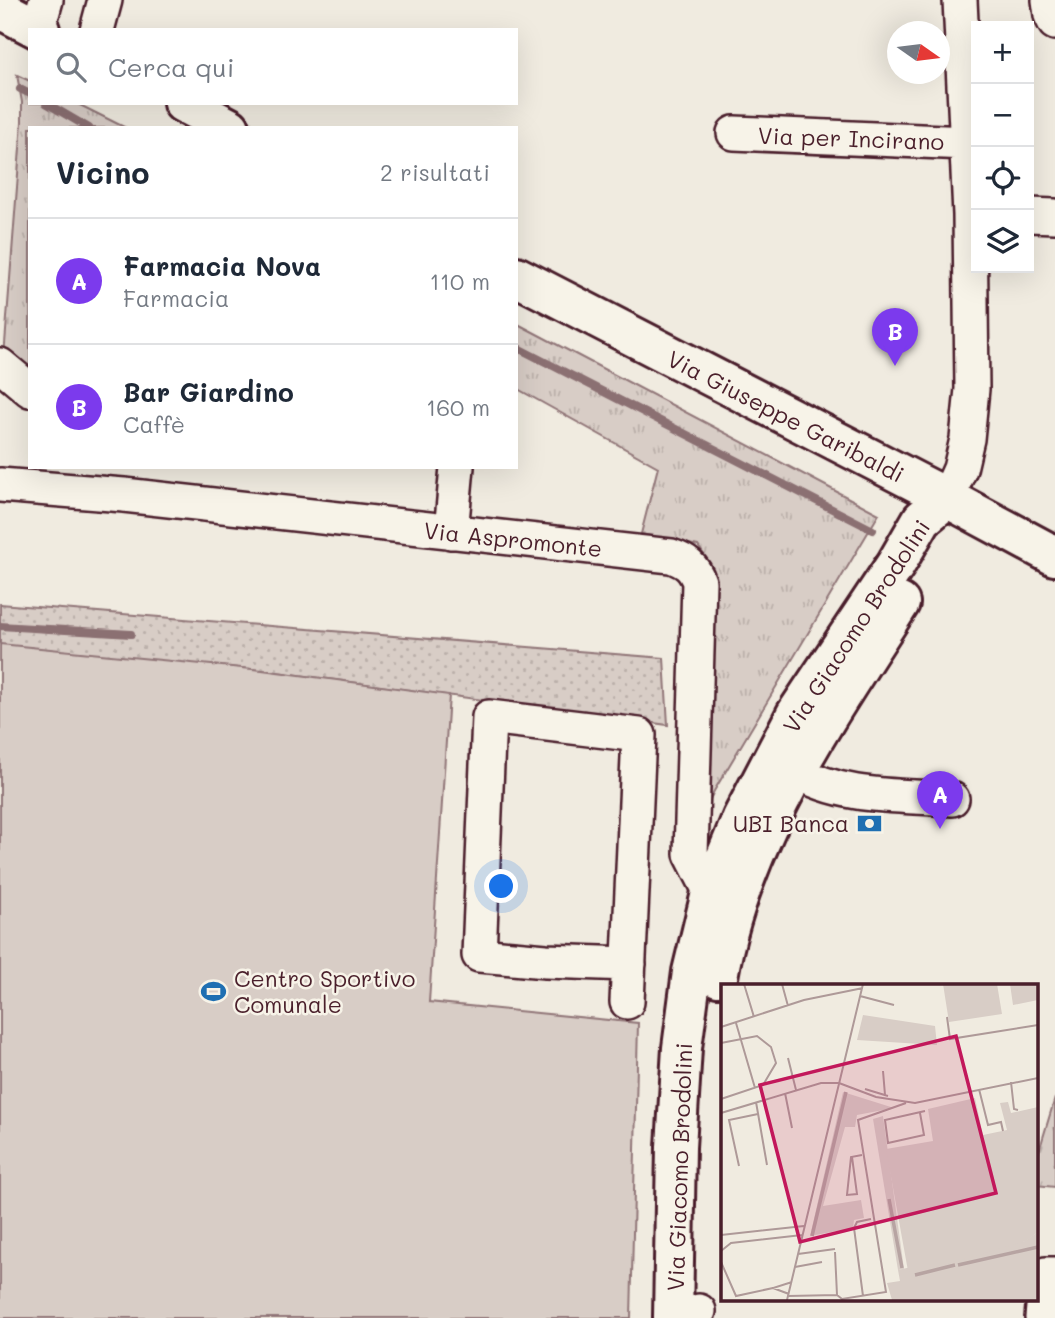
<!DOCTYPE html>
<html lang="it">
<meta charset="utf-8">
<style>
body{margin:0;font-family:Mali,sans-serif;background:#f6f6f7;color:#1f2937}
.controls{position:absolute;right:21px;top:21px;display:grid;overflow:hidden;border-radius:0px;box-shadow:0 7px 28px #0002}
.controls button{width:63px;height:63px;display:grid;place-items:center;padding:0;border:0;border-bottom:2px solid #e0e1e3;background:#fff;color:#1f2937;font:35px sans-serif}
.compass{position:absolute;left:887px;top:21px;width:63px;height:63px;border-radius:50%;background:#fff;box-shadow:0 7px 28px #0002;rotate:104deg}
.you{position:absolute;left:502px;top:887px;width:24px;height:24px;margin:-18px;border:5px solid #fff;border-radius:50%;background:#1a73e8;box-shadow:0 0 0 10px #1a73e833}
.badge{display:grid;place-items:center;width:46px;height:46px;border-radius:50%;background:#7c3aed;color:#fff;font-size:23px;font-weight:700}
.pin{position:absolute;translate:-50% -58px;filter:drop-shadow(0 2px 4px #0008)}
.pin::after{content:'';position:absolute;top:37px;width:24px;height:21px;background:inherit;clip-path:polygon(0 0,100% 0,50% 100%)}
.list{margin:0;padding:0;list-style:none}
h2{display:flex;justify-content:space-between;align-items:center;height:91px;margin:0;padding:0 28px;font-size:30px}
h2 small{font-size:23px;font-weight:400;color:#747a83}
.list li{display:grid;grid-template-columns:46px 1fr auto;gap:21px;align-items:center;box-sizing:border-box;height:126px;padding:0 28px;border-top:2px solid #e0e1e3}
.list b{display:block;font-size:26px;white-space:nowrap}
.list p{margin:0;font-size:23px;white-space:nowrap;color:#747a83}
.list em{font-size:23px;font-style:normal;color:#747a83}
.icon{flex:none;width:38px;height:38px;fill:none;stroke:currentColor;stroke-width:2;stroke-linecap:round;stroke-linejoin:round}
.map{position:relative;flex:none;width:1055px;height:1318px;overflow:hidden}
.search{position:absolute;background:#fff;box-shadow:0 7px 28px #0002;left:28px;top:28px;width:490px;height:77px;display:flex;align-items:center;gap:18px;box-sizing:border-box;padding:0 24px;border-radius:0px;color:#747a83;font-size:26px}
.panel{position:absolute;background:#fff;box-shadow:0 7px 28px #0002;left:28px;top:126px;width:490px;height:343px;border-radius:0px}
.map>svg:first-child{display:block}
</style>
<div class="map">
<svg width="1055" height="1318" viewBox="0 0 1055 1318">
<defs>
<pattern id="grass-tufts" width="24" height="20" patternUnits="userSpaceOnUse" patternTransform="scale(1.75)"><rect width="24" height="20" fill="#d8cdc6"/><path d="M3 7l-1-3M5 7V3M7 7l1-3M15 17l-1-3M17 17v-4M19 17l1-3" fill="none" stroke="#bbb0aa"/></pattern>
<pattern id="garden-dots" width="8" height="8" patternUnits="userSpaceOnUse" patternTransform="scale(1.75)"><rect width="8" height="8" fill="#d8cdc6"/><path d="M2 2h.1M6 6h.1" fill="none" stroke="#bbb0aa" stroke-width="1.8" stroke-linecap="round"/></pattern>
</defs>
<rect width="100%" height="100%" fill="#f0ebe0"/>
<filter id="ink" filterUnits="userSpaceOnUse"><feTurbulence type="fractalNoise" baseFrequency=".0143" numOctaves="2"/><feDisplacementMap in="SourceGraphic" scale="14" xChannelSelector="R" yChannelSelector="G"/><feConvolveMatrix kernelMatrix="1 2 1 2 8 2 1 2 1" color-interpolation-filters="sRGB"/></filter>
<g filter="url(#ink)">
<path fill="url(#grass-tufts)" stroke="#917678" stroke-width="2" d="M17,75L30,81V103H76L126,128H30V370L4,357L22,122V102Z
M516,323L879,514L714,791L705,810L701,808L711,565L698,546L641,534L658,467L516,388Z
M1055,1098V1187L1036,1185V1161Z"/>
<path fill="url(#garden-dots)" stroke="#917678" stroke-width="2" d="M0,604L664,658L668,725L262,670L0,648Z"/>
<path fill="#d8cdc6" stroke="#917678" stroke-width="2" d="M0,644L262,670L449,695L429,1002L638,1023L631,1318H0Z"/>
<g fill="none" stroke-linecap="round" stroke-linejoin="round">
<path stroke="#8b6f72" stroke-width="8" d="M20,89L30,94
M46,103L89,128
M516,347L873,530
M0,626L131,634"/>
<defs>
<path id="minor" d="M1049,0L1051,15L1055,23
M38,29L46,0
M97,30L105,0
M734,133L967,143
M1029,215L1055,216
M0,365L30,390
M0,485L124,495L671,556C686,561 694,567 699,582L691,854L711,893
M947,498L960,469L967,439L972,389L970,215L960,0
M451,532L457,467
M796,771C842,799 901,795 952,799
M627,1002L639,735L489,717L479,955L546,961L629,964
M694,1318L699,1311
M1042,1318L1046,1274H1055"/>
<path id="major" d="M0,9L40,30
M183,103L230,128
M516,276L947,498L1055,556
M718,977C741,839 826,719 900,603
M673,1318L676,1147L682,1048L692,972L711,893L742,818L796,714L896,564L922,519L947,498"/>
</defs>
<use href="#minor" stroke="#4a1f2b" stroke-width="38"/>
<use href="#major" stroke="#4a1f2b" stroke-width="44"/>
<use href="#minor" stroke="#f7f3e8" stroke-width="33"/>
<use href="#major" stroke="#f7f3e8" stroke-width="38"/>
</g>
</g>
<defs>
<symbol id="bank-bare" viewBox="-9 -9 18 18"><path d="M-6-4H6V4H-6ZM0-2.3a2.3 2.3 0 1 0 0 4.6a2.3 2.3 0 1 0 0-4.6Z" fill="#1f6fb2" stroke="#f7f3e8" stroke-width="2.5" paint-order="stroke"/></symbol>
<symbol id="stadium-bare" viewBox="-9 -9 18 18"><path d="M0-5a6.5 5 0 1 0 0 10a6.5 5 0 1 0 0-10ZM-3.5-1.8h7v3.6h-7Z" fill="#1f6fb2" stroke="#f7f3e8" stroke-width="2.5" paint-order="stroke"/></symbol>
</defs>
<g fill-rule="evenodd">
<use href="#bank-bare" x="852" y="806" width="35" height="35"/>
<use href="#stadium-bare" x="196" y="974" width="35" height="35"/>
</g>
<g text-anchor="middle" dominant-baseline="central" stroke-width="5" stroke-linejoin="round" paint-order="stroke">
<g font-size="23" fill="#4a1f2b" stroke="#f7f3e8">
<text transform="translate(851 138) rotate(2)">Via per Incirano</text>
<text transform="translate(786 416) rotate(27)">Via Giuseppe Garibaldi</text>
<text transform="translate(513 539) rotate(6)">Via Aspromonte</text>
<text transform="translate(856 626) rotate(-57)">Via Giacomo Brodolini</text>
<text transform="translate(679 1167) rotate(-88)">Via Giacomo Brodolini</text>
</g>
<g font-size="23" fill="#4a1f2b" stroke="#f7f3e8" text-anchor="end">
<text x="849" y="823">UBI Banca</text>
<text x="234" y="978" text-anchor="start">Centro Sportivo<tspan x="234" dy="26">Comunale</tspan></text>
</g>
</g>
<g transform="translate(721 984)">
<rect width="317" height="317" fill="#f0ebe0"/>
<path d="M222,0H276L281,30L228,38ZM289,0H317V16L292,21ZM142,31L214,42L216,61L136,56ZM122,108L173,124L136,131L134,143H124L102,222L140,216L143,234L133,236L132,244L89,252ZM317,248V316H171L166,299L179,297L177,286L304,257Z" fill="#d8cdc6"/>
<path d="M162,132L183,285L177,286L152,135Z" fill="#d8cdc6"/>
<path d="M254,114L262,151L286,146L279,119L287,118L290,129L317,123V248L305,257L196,289L187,287L165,165L212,157L207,125Z" fill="#d8cdc6"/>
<path fill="none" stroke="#b7a4a2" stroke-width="3.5" d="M168,215L181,284M91,252L125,108M237,281L317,263M194,291L234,281"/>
<path fill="none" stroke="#ae9998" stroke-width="2" d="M23,0L33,33M61,0L67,22M139,12L173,21M226,33L229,55L317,41M15,39L34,104M0,43L83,16L142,4M0,59L36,52L50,63L55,79L42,101L0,115M67,74L75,106M162,87L164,111M290,98L293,125L297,126M118,99L155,113L194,119L317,94M144,105L167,112M258,105L267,141L280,138L282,147M64,109L71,144M35,118L46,181M0,129L100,99H118M199,129L203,151L167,159L164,136L204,127M131,173L136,210L126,211L130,173L141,171M18,182L8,136L37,130M0,251L83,242M0,267L10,259L81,251M114,268L116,311M77,270L114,265M0,278L15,312L52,304M74,283L101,278M68,310L52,304L71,298M67,312L116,311L121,315L165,308L137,136L185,119M142,312L133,244L136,238L150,235M66,316L142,0"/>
<path fill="#c2185b" fill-opacity="0.15" stroke="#c2185b" stroke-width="3.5" d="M235,52L275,209L79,258L39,101Z"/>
<rect width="317" height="317" fill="none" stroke="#4a1f2b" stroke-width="3.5"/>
</g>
</svg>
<div class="controls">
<button>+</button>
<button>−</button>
<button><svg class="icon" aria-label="locate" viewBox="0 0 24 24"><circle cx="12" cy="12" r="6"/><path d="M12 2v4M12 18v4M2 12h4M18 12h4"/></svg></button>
<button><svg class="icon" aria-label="layers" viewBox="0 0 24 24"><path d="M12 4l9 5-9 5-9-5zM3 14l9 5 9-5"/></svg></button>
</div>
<svg class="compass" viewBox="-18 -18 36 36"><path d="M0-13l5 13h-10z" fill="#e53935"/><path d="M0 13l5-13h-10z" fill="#747a83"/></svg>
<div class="you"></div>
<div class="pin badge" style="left:940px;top:829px">A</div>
<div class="pin badge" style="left:895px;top:366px">B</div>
<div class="search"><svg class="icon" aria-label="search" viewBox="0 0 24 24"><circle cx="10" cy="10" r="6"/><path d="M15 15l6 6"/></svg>Cerca qui</div>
<section class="panel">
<h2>Vicino<small>2 risultati</small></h2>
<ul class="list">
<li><span class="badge">A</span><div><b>Farmacia Nova</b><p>Farmacia</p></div><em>110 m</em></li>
<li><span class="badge">B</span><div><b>Bar Giardino</b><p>Caffè</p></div><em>160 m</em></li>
</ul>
</section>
</div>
